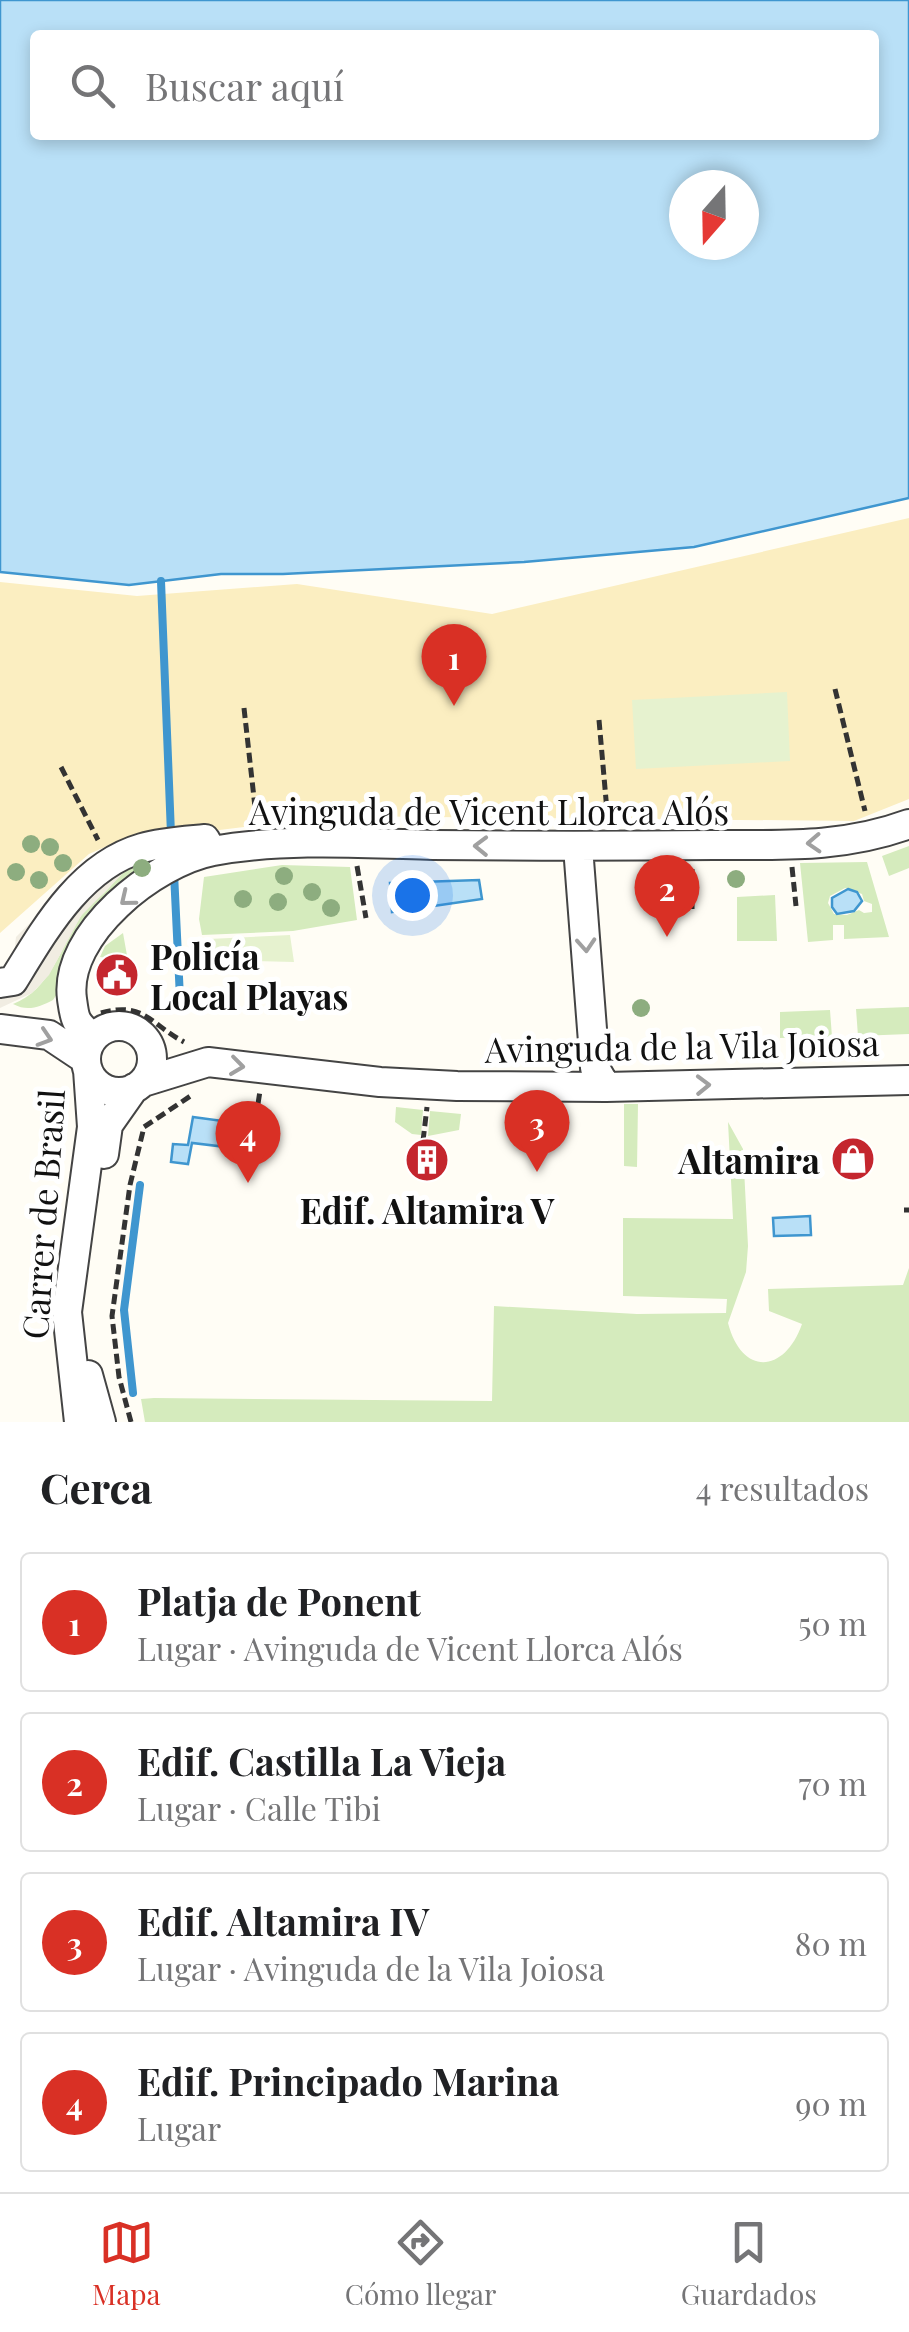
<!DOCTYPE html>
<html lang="es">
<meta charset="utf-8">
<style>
body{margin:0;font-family:"Playfair Display",serif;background:#f2f2f2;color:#202124}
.compass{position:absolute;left:669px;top:170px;width:90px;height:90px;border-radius:50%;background:#fff;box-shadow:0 5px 15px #0003;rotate:200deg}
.you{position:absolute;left:412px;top:895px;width:35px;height:35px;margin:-25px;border:8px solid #fff;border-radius:50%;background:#1a73e8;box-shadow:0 0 0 15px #1a73e833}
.badge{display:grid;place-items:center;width:65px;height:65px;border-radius:50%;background:#d93025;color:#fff;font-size:32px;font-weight:700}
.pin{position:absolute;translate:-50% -82px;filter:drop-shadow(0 2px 5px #0008)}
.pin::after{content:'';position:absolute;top:52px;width:35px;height:30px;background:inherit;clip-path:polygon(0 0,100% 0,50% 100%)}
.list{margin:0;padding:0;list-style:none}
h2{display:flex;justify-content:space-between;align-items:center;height:130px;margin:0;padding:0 40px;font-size:42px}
h2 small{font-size:32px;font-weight:400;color:#757577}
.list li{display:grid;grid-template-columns:65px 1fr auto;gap:30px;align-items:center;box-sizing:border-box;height:140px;margin:0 20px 20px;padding:0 20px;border:2px solid #e0e0e0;border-radius:10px}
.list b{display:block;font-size:38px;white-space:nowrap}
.list p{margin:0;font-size:32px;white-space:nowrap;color:#757577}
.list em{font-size:32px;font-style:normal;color:#757577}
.icon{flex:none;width:55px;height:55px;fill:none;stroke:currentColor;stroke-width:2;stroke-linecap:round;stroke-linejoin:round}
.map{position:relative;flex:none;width:909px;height:1422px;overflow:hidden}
.search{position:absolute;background:#fff;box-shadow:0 5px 15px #0003;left:30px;right:30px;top:30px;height:110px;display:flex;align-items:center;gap:25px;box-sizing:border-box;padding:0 35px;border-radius:10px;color:#757577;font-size:38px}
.sheet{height:770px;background:#fff}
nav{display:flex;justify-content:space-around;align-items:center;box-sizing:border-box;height:140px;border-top:2px solid #e0e0e0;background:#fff;font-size:28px;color:#757577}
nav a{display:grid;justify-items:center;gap:5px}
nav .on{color:#d93025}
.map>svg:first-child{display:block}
</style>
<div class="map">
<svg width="909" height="1422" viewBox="0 0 909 1422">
<rect width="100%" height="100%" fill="#fffdf5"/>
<path fill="#d5ebbd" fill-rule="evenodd" d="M909,846V868L889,876L882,856Z
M148,857L53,1000C39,1007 28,1012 13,1004C50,990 60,949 79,919C86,907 97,900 107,890C120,877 128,861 148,857Z
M867,862L889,937L844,939V925H833V940L808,942L800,863ZM845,888L862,894L864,901L872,904V912L864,913L859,910L847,915L834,914L828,903L830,896Z
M282,865L350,867L357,920L293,931L202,935L199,919L204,877Z
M775,895L777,941H737V897Z
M123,933L128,961L100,957L105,946Z
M909,1007V1034L858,1036L856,1009Z
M830,1010L832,1037L780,1038V1012Z
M624,1104H638L637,1167L624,1166Z
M396,1107L423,1110L421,1135L412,1134L395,1122Z
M430,1111L461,1114L459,1130L428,1136Z
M728,1122L743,1149L748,1246L746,1272L728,1323C742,1377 785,1373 802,1324L769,1311L768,1289L903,1285L909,1268V1422H145L141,1399L154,1398L492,1401L494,1306L637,1314L726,1313L727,1299L623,1296V1218L733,1219Z"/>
<path fill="#fbeec1" d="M909,518V799L854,821L334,816L114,843L89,854L0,933V582L137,596L297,584L492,614Z"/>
<path fill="#e6f2cf" d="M787,692L790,761L636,769L632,700Z
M290,935L294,962L213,960L209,939Z"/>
<path fill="#f1ede2" d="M136,860L81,916L49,975L32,993L0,1008V969L13,965L16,937L51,902Z"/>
<path fill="#b9e0f7" stroke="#3f96cf" stroke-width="2.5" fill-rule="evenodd" d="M0,0H909V498L694,547L524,562L283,574H221L129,585L0,572ZM874,35V135H35V35ZM744,185V245H684V185Z
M479,880L482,899L392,912L390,883Z
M848,889L857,892L862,901L854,911L837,914L832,907V898Z
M193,1117L245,1124L243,1149L192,1143L188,1164L171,1162L173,1144L188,1145Z
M810,1216L811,1235L774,1236L773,1218Z"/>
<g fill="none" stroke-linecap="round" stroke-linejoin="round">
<path stroke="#3f96cf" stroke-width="8" d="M161,581L171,834
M174,873L180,998
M133,1393L124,1310L140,1185"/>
<defs>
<path id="minor" d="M578,847L595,1068L606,1087
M0,983L13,981C45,929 80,866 142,848C163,842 184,841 205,839L211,850
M86 1059a33 33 0 1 1 66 0a33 33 0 1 1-66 0Z
M0,1029L49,1035L85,1059
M93,1038C88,1033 80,1027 77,1021C74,1016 73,1006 72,999C63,934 155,862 213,851C284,838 361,843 433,845C527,846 621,846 714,845C783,845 844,848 909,824
M143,1082L208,1062L380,1082L457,1086L606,1087L909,1080
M104,1154L108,1125L134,1088
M88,1375L101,1422
M79,1422L67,1312L92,1127L88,1070"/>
</defs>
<use href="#minor" stroke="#444" stroke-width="32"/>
<path stroke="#333" stroke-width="5" stroke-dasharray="10 5" stroke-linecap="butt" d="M835,689L865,811
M244,708L256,816
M599,720L607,811
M61,767L98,840
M357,866L366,918
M792,867L796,906
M692,909V869
M101,1013C144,1001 150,1024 184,1042
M423,1141L427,1107
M251,1148L260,1091
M537,1151L539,1109
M904,1210H909
M131,1422L119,1377L112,1316L130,1185L144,1127L192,1095"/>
<use href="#minor" stroke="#fff" stroke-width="28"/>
</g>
<g fill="#8dad7f">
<circle cx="31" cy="844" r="9"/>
<circle cx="50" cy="847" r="9"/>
<circle cx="63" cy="863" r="9"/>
<circle cx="142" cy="868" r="9"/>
<circle cx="16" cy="872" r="9"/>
<circle cx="284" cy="876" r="9"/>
<circle cx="736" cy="879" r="9"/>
<circle cx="39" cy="880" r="9"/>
<circle cx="312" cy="892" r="9"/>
<circle cx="243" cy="899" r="9"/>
<circle cx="278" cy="902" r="9"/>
<circle cx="331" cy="908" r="9"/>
<circle cx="641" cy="1008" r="9"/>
</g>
<defs><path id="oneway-chevron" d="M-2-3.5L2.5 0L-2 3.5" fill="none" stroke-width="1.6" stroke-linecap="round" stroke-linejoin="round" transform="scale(2.5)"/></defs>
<g stroke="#a0a0a0">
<use href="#oneway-chevron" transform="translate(814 843) rotate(177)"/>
<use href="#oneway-chevron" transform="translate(481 846) rotate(-179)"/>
<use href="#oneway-chevron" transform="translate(127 899) rotate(141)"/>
<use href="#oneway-chevron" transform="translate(586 945) rotate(86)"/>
<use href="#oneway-chevron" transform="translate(45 1038) rotate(18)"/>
<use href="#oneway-chevron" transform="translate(237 1066) rotate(7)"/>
<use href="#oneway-chevron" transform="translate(703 1085) rotate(-1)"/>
</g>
<defs>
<symbol id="civic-disc" viewBox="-11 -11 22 22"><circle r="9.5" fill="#c4262e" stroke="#fff"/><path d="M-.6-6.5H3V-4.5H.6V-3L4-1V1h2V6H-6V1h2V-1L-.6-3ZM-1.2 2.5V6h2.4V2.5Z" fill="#fff"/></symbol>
<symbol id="shop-disc" viewBox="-11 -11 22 22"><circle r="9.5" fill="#c4262e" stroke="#fff"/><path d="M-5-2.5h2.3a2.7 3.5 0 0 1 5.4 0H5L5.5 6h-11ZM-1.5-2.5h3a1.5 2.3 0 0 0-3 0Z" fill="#fff"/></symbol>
<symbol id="building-disc" viewBox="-11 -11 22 22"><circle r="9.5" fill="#c4262e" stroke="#fff"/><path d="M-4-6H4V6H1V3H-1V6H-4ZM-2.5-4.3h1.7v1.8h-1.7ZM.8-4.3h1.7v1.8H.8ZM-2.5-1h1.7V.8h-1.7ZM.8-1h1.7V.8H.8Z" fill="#fff"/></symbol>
</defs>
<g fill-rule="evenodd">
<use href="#civic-disc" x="92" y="950" width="50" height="50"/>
<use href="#shop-disc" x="828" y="1134" width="50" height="50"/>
<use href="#building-disc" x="402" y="1135" width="50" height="50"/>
</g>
<g text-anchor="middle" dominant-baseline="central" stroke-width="10" stroke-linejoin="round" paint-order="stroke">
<g font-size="35" fill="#111" stroke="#fff">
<text x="489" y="810">Avinguda de Vicent Llorca Alós</text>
<text transform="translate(682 1045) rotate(-1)">Avinguda de la Vila Joiosa</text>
<text transform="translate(42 1214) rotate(-86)">Carrer de Brasil</text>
</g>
<g font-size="35" font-weight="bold" fill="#111" stroke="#fff" text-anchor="start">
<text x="150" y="955">Policía<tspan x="150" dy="40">Local Playas</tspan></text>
<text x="820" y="1159" text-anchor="end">Altamira</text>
<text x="427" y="1209" text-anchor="middle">Edif. Altamira V</text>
</g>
</g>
</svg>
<svg class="compass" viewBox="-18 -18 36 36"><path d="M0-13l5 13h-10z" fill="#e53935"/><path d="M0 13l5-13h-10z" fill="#757577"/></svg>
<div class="you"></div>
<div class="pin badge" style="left:454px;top:706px">1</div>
<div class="pin badge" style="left:667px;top:937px">2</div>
<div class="pin badge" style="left:537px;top:1172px">3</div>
<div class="pin badge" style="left:248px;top:1183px">4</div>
<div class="search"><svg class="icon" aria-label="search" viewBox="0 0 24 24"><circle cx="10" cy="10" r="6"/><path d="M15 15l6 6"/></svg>Buscar aquí</div>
</div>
<section class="sheet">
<h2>Cerca<small>4 resultados</small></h2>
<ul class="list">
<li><span class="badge">1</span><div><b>Platja de Ponent</b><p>Lugar · Avinguda de Vicent Llorca Alós</p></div><em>50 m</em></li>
<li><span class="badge">2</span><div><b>Edif. Castilla La Vieja</b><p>Lugar · Calle Tibi</p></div><em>70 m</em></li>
<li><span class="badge">3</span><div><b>Edif. Altamira IV</b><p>Lugar · Avinguda de la Vila Joiosa</p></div><em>80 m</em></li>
<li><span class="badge">4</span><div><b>Edif. Principado Marina</b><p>Lugar</p></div><em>90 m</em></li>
</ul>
</section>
<nav>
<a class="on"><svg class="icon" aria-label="map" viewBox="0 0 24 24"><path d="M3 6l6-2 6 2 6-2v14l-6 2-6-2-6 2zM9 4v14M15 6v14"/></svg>Mapa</a>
<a><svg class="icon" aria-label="directions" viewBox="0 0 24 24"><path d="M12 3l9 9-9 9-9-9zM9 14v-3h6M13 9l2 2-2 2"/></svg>Cómo llegar</a>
<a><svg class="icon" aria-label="saved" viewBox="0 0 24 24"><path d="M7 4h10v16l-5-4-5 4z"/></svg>Guardados</a>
</nav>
